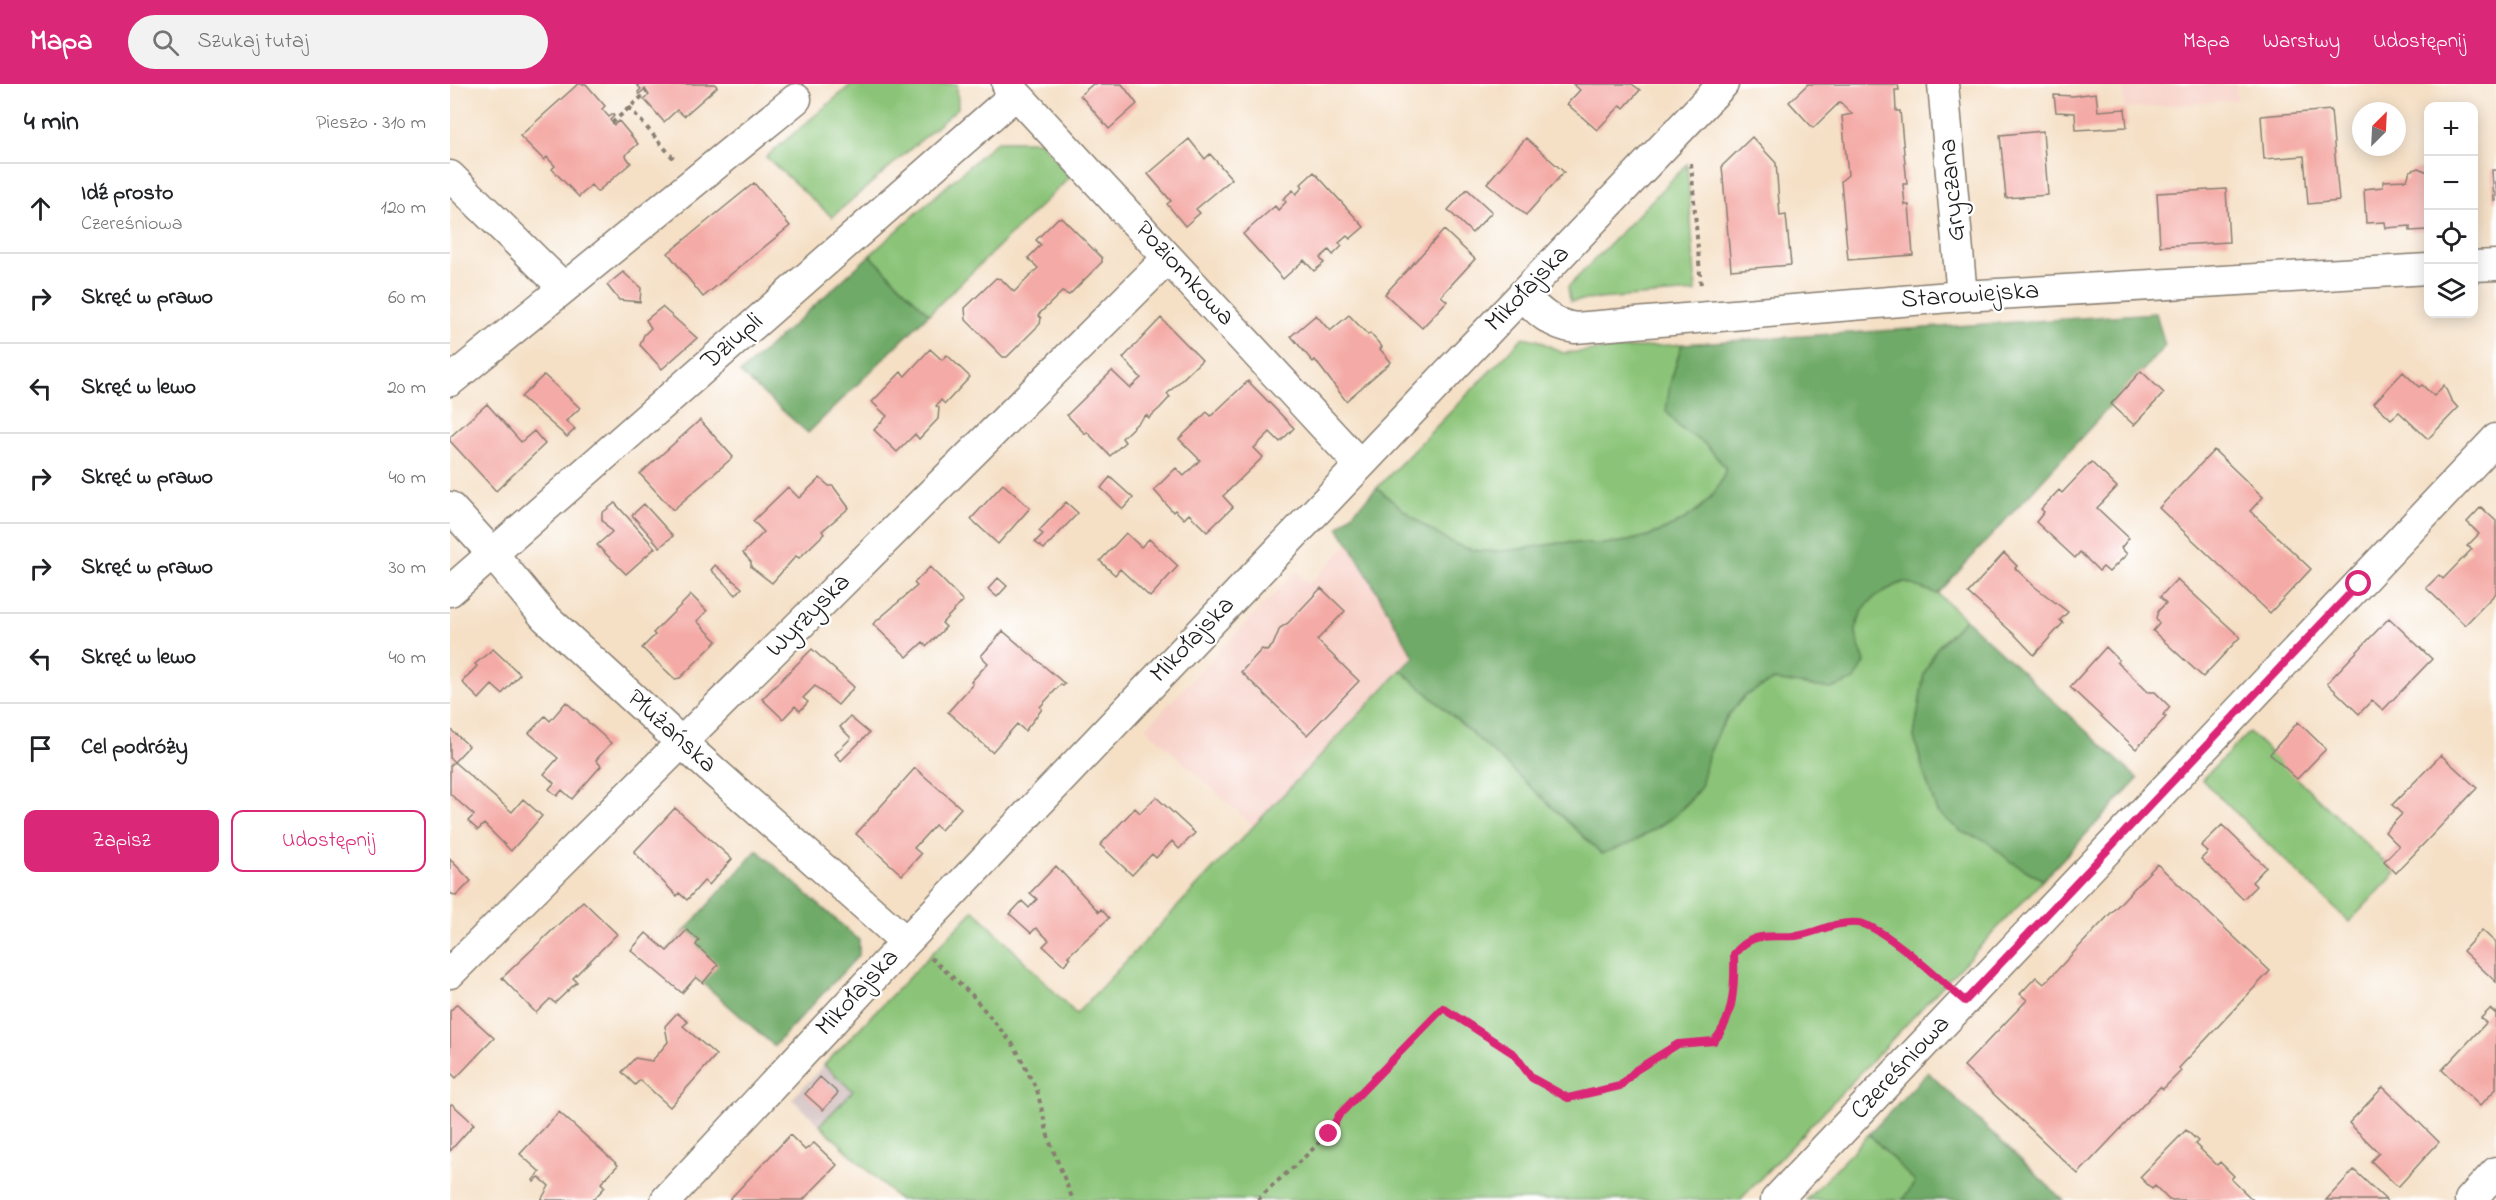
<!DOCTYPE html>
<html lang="pl">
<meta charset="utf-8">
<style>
body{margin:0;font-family:"Indie Flower",sans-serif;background:#f2f2f2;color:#202124}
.controls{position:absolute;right:18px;top:18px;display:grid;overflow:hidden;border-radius:12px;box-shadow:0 3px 15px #0003}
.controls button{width:54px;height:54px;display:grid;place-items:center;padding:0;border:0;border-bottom:2px solid #e0e0e0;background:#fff;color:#202124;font:30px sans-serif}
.compass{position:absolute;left:1902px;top:18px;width:54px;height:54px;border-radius:50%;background:#fff;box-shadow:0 3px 15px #0003;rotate:24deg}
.stop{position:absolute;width:18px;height:18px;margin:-14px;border:4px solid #db2777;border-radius:50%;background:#fff}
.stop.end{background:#db2777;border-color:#fff;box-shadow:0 2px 6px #0008}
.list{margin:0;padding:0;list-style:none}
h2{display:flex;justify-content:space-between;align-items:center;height:78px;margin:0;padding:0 24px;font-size:26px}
h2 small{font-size:20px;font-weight:400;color:#757577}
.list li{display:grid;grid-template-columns:39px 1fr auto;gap:18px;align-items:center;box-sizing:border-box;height:90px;padding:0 24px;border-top:2px solid #e0e0e0}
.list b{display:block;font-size:22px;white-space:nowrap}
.list p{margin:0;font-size:20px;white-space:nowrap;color:#757577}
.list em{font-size:20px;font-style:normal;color:#757577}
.actions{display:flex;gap:12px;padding:18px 24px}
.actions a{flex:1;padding:14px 0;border:2px solid #db2777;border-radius:12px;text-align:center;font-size:21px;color:#db2777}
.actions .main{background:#db2777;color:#fff}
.icon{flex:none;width:33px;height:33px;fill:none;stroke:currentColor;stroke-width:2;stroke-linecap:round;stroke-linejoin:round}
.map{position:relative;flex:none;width:2046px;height:1116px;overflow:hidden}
header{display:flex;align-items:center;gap:36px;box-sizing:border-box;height:84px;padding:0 30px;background:#db2777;color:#fff}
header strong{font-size:28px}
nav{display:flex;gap:33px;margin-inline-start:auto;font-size:21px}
.search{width:420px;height:54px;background:#f2f2f2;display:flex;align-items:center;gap:15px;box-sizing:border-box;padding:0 21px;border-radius:33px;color:#757577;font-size:22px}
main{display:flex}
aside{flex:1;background:#fff}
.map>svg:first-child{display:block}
</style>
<header>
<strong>Mapa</strong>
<div class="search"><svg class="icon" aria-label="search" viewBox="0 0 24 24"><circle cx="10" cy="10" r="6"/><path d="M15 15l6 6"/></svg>Szukaj tutaj</div>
<nav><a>Mapa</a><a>Warstwy</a><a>Udostępnij</a></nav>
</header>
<main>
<aside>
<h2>4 min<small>Pieszo · 310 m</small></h2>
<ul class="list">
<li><svg class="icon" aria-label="ahead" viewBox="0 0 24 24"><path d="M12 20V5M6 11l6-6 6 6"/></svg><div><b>Idź prosto</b><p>Czereśniowa</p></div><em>120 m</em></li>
<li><svg class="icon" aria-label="right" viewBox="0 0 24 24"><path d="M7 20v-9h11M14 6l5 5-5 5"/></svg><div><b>Skręć w prawo</b></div><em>60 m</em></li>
<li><svg class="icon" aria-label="left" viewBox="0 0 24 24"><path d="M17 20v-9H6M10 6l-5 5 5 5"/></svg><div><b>Skręć w lewo</b></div><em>20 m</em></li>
<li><svg class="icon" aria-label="right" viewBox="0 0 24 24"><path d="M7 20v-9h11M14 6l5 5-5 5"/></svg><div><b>Skręć w prawo</b></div><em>40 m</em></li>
<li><svg class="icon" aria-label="right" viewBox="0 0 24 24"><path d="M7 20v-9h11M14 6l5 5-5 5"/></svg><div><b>Skręć w prawo</b></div><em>30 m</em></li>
<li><svg class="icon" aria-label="left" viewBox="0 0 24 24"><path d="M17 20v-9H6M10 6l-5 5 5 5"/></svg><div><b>Skręć w lewo</b></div><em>40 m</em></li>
<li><svg class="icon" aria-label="arrive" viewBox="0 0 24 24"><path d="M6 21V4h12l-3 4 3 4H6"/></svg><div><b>Cel podróży</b></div></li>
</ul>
<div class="actions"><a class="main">Zapisz</a><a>Udostępnij</a></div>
</aside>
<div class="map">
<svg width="2046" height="1116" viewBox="0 0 2046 1116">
<rect width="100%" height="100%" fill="#fff"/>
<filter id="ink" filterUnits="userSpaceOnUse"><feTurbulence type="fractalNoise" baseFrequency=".0167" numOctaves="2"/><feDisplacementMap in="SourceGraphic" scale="12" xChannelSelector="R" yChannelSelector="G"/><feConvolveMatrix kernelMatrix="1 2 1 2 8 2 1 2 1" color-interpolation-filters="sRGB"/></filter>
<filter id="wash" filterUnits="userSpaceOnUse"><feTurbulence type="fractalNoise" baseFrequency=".008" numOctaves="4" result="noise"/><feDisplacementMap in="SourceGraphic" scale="24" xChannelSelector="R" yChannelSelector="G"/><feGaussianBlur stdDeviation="1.35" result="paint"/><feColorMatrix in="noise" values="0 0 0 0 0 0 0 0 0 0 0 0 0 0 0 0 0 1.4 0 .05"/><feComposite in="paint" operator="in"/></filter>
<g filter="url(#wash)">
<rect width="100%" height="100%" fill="#f5e0c6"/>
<path fill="#f7d1c7" d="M1672,0H1786L1787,16L1675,25Z
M899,459L964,574L803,742L696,644L846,487L859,500Z"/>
<path fill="#d2bfc0" d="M374,981L404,1007L370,1041L342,1015Z"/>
<path fill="#8bc478" stroke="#54704a" stroke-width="1.5" d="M402,0H507L508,24L382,133L316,73Z
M547,57H590L620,93L479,230L420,171Z
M1237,80L1246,208L1120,217L1118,203Z
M1073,253L1087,256L1113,269L1232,260L1220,300L1230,344L1255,360L1276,384C1263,433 1198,458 1151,460C1137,461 1123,457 1110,459C1084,462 1049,471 1023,466C992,460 951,424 927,404Z
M1454,498L1488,510L1515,535L1486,565L1474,590L1464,653L1474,689L1487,728L1512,748L1535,756L1560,777L1593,796L1290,1116H449L370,1041L403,1007L374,981L524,826L626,930L951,586L1065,688L1152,770C1188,755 1226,739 1249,705C1255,696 1254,681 1259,670C1271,640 1289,607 1322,597C1334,594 1368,603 1381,605L1415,578C1412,569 1405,555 1406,546C1410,518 1431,507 1454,498Z
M1799,648L1946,789L1899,838L1752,696Z
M1419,1050L1465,1098L1453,1116H1356Z"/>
<path fill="#70aa68" stroke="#466342" stroke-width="1.5" d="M420,171L479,230L358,349L290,289Z
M1706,229L1715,262L1488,510L1454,498C1431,507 1410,518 1406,546C1405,555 1412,569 1415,578L1405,596L1381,605L1324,596L1294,612L1274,637L1258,672L1251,703L1225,732L1183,758L1152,770L1065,688L951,586L964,573L899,459L888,444L927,404C951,424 992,460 1023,466C1048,471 1084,462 1110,459C1123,457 1137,461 1151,460C1198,459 1263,433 1276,384L1255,360L1230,344L1216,327L1220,300L1232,260Z
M1515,535L1688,695L1593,796L1560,777L1535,756L1512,748L1487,728L1474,689L1464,653L1474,590L1486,565Z
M307,766L409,856V871L324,962L217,867Z
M1478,988L1485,995L1613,1116H1453L1465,1098L1419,1050Z"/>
<g id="blocks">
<path fill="#f4aaa6" d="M128,0H136L155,22L152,25L159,33L163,30L164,32L160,36L164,41L169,37L188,60L175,71L181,79L147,108L141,101L129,113L102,85L105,82L97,73L94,76L70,52Z
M186,0H265L267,3L234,32L227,26L214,38L194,15L199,11L195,5L189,10L188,8L191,5Z
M643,0H672L687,20L659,45L630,11Z
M1123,0H1182L1190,6L1174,24L1171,21L1147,46L1117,20L1130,6Z
M1358,0H1448L1449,6H1445L1446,27H1450L1457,100H1453L1455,121H1459L1463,171L1398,176L1391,97L1398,91L1392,32L1402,30L1390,18L1363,44L1339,18Z
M1646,9L1648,27L1675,25L1677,43L1626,46L1625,29L1606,28L1604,11L1623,12Z
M1881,26L1889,117L1858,120L1854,72L1814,75L1811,32Z
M1593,47L1598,111L1556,114L1550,51Z
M1302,53L1326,79L1330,132L1336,131L1341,181L1281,186L1272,82Z
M1076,54L1114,88L1076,131L1037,99Z
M739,55L755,75L760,70L782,95L746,125L750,129L735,142L717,120L721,117L698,90Z
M1968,84L1978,88V146L1960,147V142L1936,144L1935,138L1916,139L1914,105L1933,103V97L1957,96L1960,87Z
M2042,86H2046V117H2044Z
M864,88L914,143L900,155L897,152L889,159L892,162L883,171L879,166L870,174L874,179L864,187L854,176L833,195L793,150L825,122L828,126L836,118L833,115L843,106L846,110L853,103L851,100Z
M304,99L340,142L253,213L218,169Z
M1017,105L1042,128L1022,149L998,126Z
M1776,105L1779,158L1710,162L1707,109Z
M608,134H612L652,174V178L619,211L612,208L588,231L591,234L590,240L557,273H553L516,236L515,224L546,194L551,195L564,208L588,184L578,174L591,161L586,156Z
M994,146L1025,175L991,212L997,217L972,244L935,210Z
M173,188L191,204L190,218L169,216L157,201Z
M212,223L247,254L212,285L190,261L194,251L201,244L196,236Z
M866,231L880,247L899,231L918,251L920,249L932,263L930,265L941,278L896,317L865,276L863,278L841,252Z
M711,234L752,276L717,310L720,313L710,324L699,334L696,331L672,354L675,358L660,372L637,348L635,350L617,331L662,287L680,304L691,294L673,274Z
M480,265L492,276L497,271L520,293L495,320L491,316L486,322L489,324L488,335L469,355L465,350L447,368L424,346L437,332L422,318L451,288L455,292Z
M1691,287L1714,309L1684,341L1661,320Z
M1953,288L1969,303L1972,301L1984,312L1994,301L2001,316L2008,324L1978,355L1949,328L1941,335L1924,319Z
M94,291L130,324L116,337L125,345L117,353L71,313Z
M798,297L844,344L830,358L820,348L804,364L813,373L773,412L783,423L757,448L739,430L734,435L725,426L723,428L704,406L726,384L734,392L750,376L729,355L757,328L761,332Z
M37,320L71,358L84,347L95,360L46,407L0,357V353Z
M250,336L283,373L223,426L190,390Z
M1764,366L1813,413L1800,427L1861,485L1820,529L1709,424Z
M1641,378L1667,403L1647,424L1679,454L1671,464L1677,470L1659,488L1653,483L1649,487L1630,468L1625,474L1586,438L1594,428L1591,425L1609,406L1612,409Z
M660,393L683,414L673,425L651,404Z
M370,394L379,402H383L399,424L372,447L374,450L349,474L346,472L322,499L301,483V478L293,469L314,448L303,437L338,403L349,414Z
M553,400L580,424L548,460L521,435Z
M616,418L628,429L594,465L585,458L593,450L589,447Z
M165,419L205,464L176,490L147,461L162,448L152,436V429Z
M194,420L223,452L210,463L182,431Z
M2031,423L2046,437V509L2015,541L1976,504L1989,491L1993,495L2022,465L2017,462L2029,450L2017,438Z
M676,449L691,463L699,455L728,482L700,513L670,485L665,491L650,477Z
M1554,469L1567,482L1565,484L1585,503L1618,528L1610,536L1613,539L1584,571L1565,551L1518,509Z
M265,481L292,504L286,511L261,486Z
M480,483L513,517L492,539L496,543L477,562L473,558L457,573L423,540L467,502L464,499Z
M548,494L557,502L547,513L538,505Z
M1727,495L1790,553L1753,593L1703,547L1709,540L1706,534L1708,527L1716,519L1710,513Z
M871,504L895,527L867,556L909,597L857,651L791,588L812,565L817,567L823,561L830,544L838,539Z
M241,511L257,527L247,537L267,557L230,594L225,595L192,564L205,551L203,549Z
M1939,534L1982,575L1933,626L1922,616L1909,630L1877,599Z
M553,547L615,600L613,602L611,600L590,623L592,625L575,647L567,640L542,668L498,628L523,600L521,598L538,579L531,572Z
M1656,563L1669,576L1667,578L1687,597L1698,608H1705L1720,623L1713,631L1716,633L1686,665L1620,603Z
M43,565L70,590L52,610L42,601L29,615L12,598L27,582L25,580Z
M362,565L404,603L388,621L365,602L353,614L358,618L350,627L345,622L333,635L312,615Z
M116,618L161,659L146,676L151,682L122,715L112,706L107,712L99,705L104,699L94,690L108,674L79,649L95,632L100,637Z
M400,633L419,649L391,677L385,670L401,654L390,643Z
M1848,638L1876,665L1847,695L1820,670Z
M0,645L19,662L4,678L0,674Z
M1991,671L2027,704L1946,789L1934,777L1949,762L1935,748L1952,730L1942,721Z
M4,678L62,728L73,715L92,732L61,767L34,740L28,746L18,737L24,731L0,710V682Z
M465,684L511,724L491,746L485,741L464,764L471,770L452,791L406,750Z
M706,713L745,749L729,765L722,757L706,774L702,770L682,791L650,761L685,724L690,729Z
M225,724L282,775L259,801L254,797L237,816L229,809L227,812L184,768Z
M1772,741L1816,783L1802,798L1806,802L1793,815L1751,775L1758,768L1751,762Z
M0,775L21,797L6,812L0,809Z
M1707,780L1820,887L1729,984L1731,987L1713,1005L1710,1003L1628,1090L1514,982L1577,916L1570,910L1586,893L1594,900Z
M606,782L649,828L651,825L659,834L618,872L620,874L614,881L593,862L599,856L586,844L581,849L560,830L572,817L579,824L587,815L580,809Z
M133,817L167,850L123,894L127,898L105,919L100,915L86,929L52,894Z
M237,846L249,856L246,861L268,881L253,899L246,893L232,909L181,866L196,849L217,867Z
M2032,846L2046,859V898L2013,867Z
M7,920L44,954L6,994L0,988V927Z
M2040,925L2045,929L2046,928V1005L2030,1022L1992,986L2036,939L2031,934Z
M227,929L238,938L233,942L266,971L220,1023L190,996L185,1001L172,988L185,974L202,977L218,958L215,942Z
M370,993L388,1009L373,1026L355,1010Z
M1933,1003L1989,1058L1948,1103L1921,1077L1929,1069L1899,1039Z
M2,1020L24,1040L0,1067V1021Z
M109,1028L168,1081L151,1099L155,1103L143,1116H91L99,1102L89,1093L84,1098L83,1096L90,1088L70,1070Z
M1736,1046L1748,1057L1745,1060L1767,1081L1770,1078L1784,1092L1781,1095L1803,1116H1719L1705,1102L1702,1105L1690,1093Z
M340,1051L355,1066L364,1059L387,1081L353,1116H279Z
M1904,1086L1936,1116H1876Z"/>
</g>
</g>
<g filter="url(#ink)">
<use href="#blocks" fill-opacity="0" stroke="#887e71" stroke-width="1.5"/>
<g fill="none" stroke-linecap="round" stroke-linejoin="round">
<defs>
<path id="minor" d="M557,0L910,381
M1493,0L1512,212
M0,92L113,203
M2024,182L2046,181
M1072,211C1089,228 1101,240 1125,244L1512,212L1978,185
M0,297L346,15
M0,423L42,469L95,533L232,659L456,858
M0,507L566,10
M0,889L718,174
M216,1116L456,858L1273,0
M1326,1116L2046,355
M2020,1116L2046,1088"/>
</defs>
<use href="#minor" stroke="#887e71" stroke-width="33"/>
<path stroke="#887e71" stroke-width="4" stroke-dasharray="4.5 4.5" stroke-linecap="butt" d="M179,23L224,75
M162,39L197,8
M1241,79L1251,203
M481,874L522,911L565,963L587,1006L599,1056L623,1116
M808,1116C835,1087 870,1066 889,1031L993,924L1064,970L1082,994L1118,1014L1170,1002L1186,986L1229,960L1264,957C1284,935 1285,899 1284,870C1305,845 1318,855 1346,851C1360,850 1372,842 1386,839C1427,832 1462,873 1491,897"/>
<use href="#minor" stroke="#fff" stroke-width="30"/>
</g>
</g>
<g fill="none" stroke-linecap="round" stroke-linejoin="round" filter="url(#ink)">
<path stroke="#db2777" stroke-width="8" d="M879,1050L889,1031L993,924L1064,970L1082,994L1118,1014L1170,1002L1186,986L1228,960L1264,957C1284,935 1285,899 1284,870C1304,846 1318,854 1346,852C1367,849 1385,837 1408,839C1433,841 1493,899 1515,917L1909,500"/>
</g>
<g text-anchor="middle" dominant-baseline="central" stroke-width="5" stroke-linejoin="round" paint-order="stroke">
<g font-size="26" fill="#1c1c1c" stroke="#fff">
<text transform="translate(1503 106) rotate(-95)">Gryczana</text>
<text transform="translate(734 190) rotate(47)">Poziomkowa</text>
<text transform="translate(1078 205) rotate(-46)">Mikołajska</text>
<text transform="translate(1520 212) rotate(-4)">Starowiejska</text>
<text transform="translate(283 258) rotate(-41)">Dziupli</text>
<text transform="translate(359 532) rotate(-45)">Wyrzyska</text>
<text transform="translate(743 556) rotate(-46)">Mikołajska</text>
<text transform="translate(221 648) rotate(42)">Płużańska</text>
<text transform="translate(408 909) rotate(-47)">Mikołajska</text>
<text transform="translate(1451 984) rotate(-47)">Czereśniowa</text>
</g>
</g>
</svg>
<div class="controls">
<button>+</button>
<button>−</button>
<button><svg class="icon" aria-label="locate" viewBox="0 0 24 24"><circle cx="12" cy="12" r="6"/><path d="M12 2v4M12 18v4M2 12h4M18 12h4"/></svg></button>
<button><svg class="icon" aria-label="layers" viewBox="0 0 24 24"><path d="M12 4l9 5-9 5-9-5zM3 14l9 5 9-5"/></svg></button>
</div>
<svg class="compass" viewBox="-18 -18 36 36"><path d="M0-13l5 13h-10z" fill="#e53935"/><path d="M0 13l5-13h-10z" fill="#757577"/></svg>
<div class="stop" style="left:1909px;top:500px"></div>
<div class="stop end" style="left:879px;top:1050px"></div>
</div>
</main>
